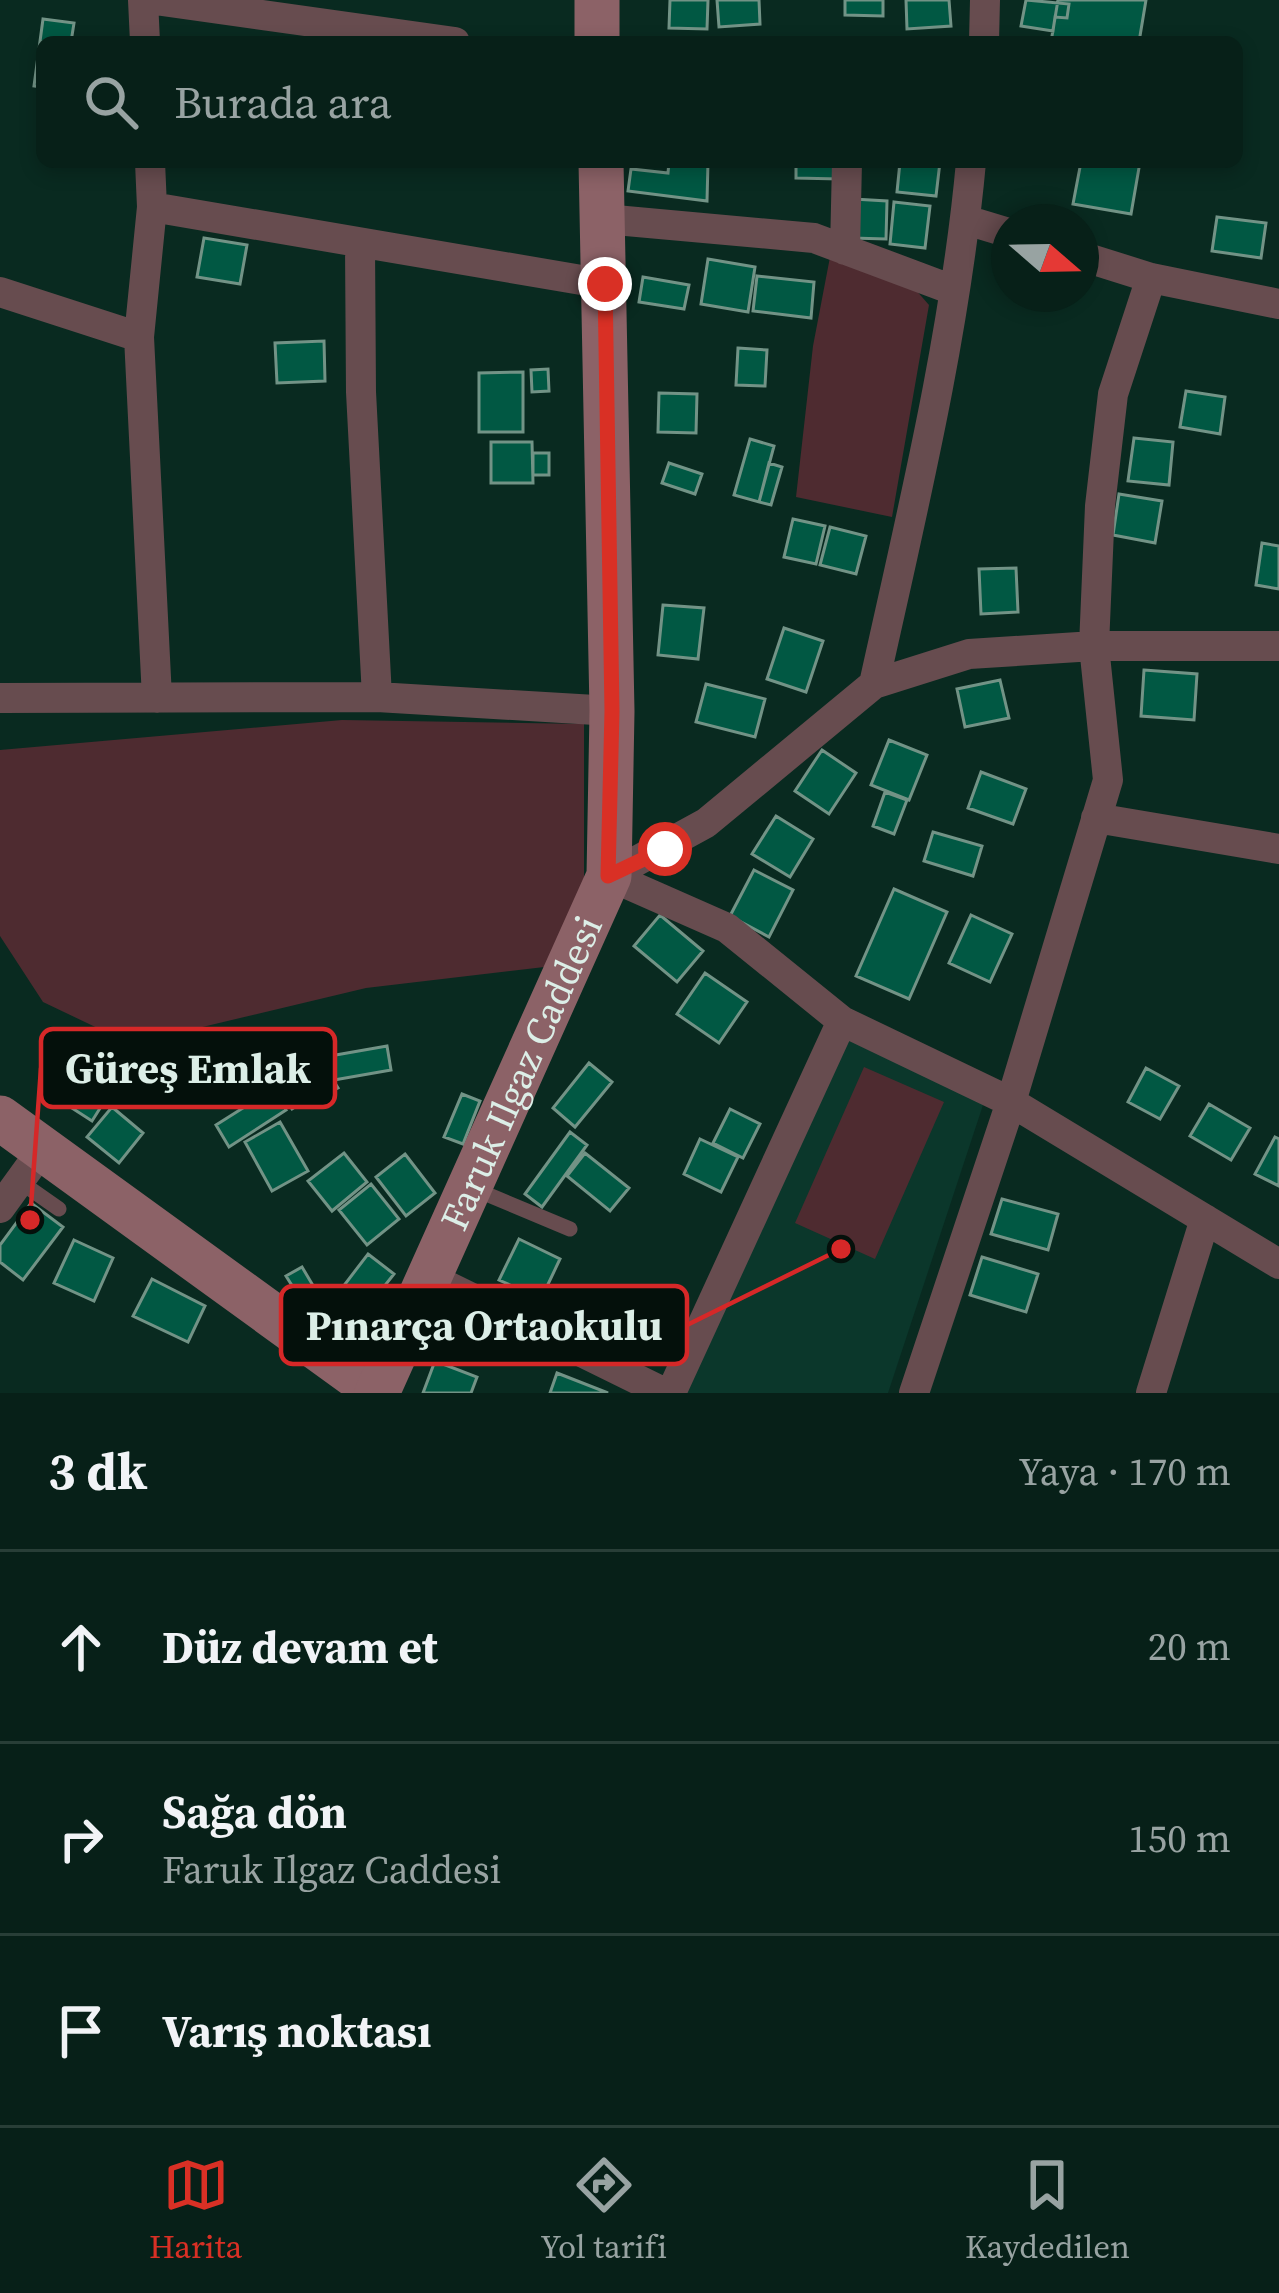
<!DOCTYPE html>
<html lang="tr">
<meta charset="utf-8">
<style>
body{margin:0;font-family:"Source Serif 4",serif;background:#102821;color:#f1f3f6}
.compass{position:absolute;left:991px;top:204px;width:108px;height:108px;border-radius:50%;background:#072018;box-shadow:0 6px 18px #0003;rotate:110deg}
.stop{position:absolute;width:36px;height:36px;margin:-27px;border:9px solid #d93025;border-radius:50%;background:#fff}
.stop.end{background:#d93025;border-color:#fff;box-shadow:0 3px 12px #0008}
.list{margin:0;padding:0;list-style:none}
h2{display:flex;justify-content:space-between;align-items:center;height:156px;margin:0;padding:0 48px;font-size:51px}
h2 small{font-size:39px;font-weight:400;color:#98a3a2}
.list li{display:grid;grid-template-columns:78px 1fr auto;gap:36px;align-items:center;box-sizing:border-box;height:192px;padding:0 48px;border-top:3px solid #283e37}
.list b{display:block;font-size:45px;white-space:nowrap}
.list p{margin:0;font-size:39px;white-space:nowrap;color:#98a3a2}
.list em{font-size:39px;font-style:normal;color:#98a3a2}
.icon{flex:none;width:66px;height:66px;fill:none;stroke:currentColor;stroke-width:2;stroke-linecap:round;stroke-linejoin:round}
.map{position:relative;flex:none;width:1279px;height:1393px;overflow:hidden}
.search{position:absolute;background:#072018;box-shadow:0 6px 18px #0003;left:36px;right:36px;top:36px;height:132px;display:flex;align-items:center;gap:30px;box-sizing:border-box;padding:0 42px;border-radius:18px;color:#98a3a2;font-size:45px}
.sheet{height:732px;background:#072018}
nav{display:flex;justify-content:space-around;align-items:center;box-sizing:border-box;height:168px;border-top:3px solid #283e37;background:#072018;font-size:33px;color:#98a3a2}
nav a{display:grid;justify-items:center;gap:6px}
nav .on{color:#d93025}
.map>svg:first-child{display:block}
</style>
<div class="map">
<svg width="1279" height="1393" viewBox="0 0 1279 1393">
<rect width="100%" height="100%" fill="#092a20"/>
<path fill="#0b372b" d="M860,1035L963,1082L983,1105L888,1393H681L841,1043Z"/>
<path fill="#4e2b30" d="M830,257L915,289L929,305L892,517L796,497L813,346Z
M342,720L584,724V887L553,966L366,988L131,1044L43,1002L0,936V750Z
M864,1067L944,1102L875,1259L795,1223Z"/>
<path fill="#015843" stroke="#729386" stroke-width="3" d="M670,0H708L707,29L669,28Z
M717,0H759L760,24L719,27Z
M845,0H883V16L845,15Z
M906,0H949L951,26L907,29Z
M1026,0L1069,4L1067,18L1055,17L1053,31L1021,26Z
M1058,0H1146L1139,42H1051Z
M43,19L74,23L71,42H42V87L34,86Z
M669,162H708L707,201L628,191L631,169L668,173Z
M796,162H840L839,179L796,178Z
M900,162H940L936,196L897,192Z
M1081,162H1140L1131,214L1073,204Z
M853,199L887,201L886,239L852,238Z
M894,202L930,206L925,248L890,244Z
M1217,217L1266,223L1261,258L1212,251Z
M204,238L247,245L240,284L197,277Z
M708,259L755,267L748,312L701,304Z
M757,276L814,282L811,318L753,311Z
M643,277L689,285L684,309L639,302Z
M324,341L325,381L277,383L275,343Z
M738,348L767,350L765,386L736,385Z
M548,369L549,391L532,392L531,370Z
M523,372V432H479V373Z
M1186,391L1225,397L1220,434L1180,427Z
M659,393L697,394L696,433L658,432Z
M1134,438L1173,442L1169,485L1128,481Z
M750,439L774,446L759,502L734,495Z
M491,442H532L533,483H491Z
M533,453H549V475H533Z
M669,463L702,474L695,494L662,483Z
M769,463L782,467L771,505L759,502Z
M1119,494L1162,501L1155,543L1113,535Z
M793,519L825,526L816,564L784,557Z
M830,527L866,536L856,574L820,565Z
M1262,543L1279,546V589L1256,585Z
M1016,568L1018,612L981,614L979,569Z
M663,605L704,608L698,659L658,655Z
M784,628L823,641L806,692L767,679Z
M1144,670L1197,674L1194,720L1141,716Z
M1000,680L1009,718L965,727L957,689Z
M706,684L765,699L755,737L696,722Z
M889,740L927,755L909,800L871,785Z
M822,750L856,773L829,814L795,791Z
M981,772L1026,789L1013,824L968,808Z
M885,792L907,800L894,834L873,826Z
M776,816L813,839L790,877L752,854Z
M933,832L982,846L973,876L924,861Z
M754,870L793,890L769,937L730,916Z
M894,889L947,912L909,999L856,976Z
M660,915L703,951L677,982L634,946Z
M971,915L1012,934L990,982L949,963Z
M705,973L747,1002L719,1043L677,1014Z
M276,1046L310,1097L292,1109L258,1058Z
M387,1046L391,1070L334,1080L330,1056Z
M317,1054L338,1088L320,1097L294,1062Z
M589,1063L612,1082L575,1127L553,1108Z
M1146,1068L1179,1086L1160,1119L1128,1102Z
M75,1073L109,1094L92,1121L58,1099Z
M273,1089L286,1110L229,1147L216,1125Z
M462,1094L480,1101L463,1144L444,1137Z
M1209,1104L1250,1128L1231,1160L1190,1136Z
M112,1107L143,1133L119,1163L87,1137Z
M730,1109L760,1124L743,1158L713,1143Z
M280,1122L308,1171L272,1191L245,1142Z
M570,1132L587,1145L542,1207L525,1194Z
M1275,1137L1279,1139V1186L1255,1174Z
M700,1139L738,1157L721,1192L684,1174Z
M344,1153L367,1182L332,1211L308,1181Z
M585,1153L629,1188L610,1211L567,1176Z
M405,1154L435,1193L406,1216L376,1177Z
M371,1184L399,1219L367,1245L339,1210Z
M1002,1199L1058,1214L1048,1250L991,1234Z
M31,1203L63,1227L23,1280L0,1262V1245Z
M519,1239L560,1259L541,1299L499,1280Z
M74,1240L113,1258L94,1301L54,1283Z
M368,1254L394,1274L364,1312L339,1292Z
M982,1257L1038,1274L1026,1312L970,1295Z
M302,1267L321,1299L307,1309L286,1276Z
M152,1279L205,1306L188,1342L133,1316Z
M435,1361L477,1377L471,1393H423Z
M557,1373L608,1393H550Z"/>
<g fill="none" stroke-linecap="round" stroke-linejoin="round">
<path stroke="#674c4f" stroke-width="15" d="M19,1181L59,1209
M472,1188L570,1229"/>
<path stroke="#674c4f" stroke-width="30" d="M143,0L145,42
M155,0L455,42
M984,42L985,0
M150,162L152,207L139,337L157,698
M152,207L605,284
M604,219L814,238L953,290
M966,220L1009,233
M360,246L361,392L377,697
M845,250L847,162
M1081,256L1151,278L1279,304
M0,292L139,337
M874,684C912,512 955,337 971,162
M0,698L377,697L612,711
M1096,818L1279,849
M609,876L727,928L842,1021L1011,1102L1279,1264
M609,876L706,823L874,684L969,654L1094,646H1279
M0,1208L42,1150
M431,1278L665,1393
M671,1393L842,1021
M914,1393L1011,1102L1108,780L1094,646L1100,506L1113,394L1151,278
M1151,1393L1205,1219"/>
<g stroke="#8c6267" stroke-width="45">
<path d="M597,0V42"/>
<path d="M0,1118L378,1392"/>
<path id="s1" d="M377,1393L609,876L612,711L601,162"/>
</g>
</g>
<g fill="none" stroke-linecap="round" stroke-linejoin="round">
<path stroke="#d93025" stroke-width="15" d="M605,284L612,711L608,876L665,849"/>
</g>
<g text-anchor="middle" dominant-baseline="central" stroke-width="10" stroke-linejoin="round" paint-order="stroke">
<g font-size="39" fill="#dceee7" stroke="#04100b">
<text stroke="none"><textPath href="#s1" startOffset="351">Faruk Ilgaz Caddesi</textPath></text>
</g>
</g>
<path fill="none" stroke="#d62828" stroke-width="4.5" d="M30 1220L41 1068M841 1249L687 1325"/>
<g fill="#d62828" stroke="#04100b" stroke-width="4.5">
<circle cx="30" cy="1220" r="12"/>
<circle cx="841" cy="1249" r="12"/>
</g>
<g fill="#04100b" stroke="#d62828" stroke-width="4.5">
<rect x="41" y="1029" width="294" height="78" rx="12"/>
<rect x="281" y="1286" width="406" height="78" rx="12"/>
</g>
<g font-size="42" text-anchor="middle" font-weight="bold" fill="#dceee7">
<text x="188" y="1083">Güreş Emlak</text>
<text x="484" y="1340">Pınarça Ortaokulu</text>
</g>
</svg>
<svg class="compass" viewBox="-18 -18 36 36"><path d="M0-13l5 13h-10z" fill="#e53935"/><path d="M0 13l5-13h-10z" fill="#98a3a2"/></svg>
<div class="stop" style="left:665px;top:849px"></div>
<div class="stop end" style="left:605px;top:284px"></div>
<div class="search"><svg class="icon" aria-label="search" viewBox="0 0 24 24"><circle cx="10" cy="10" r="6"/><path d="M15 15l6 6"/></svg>Burada ara</div>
</div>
<section class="sheet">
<h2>3 dk<small>Yaya · 170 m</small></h2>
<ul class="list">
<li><svg class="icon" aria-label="ahead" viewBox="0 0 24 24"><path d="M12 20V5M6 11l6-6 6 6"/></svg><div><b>Düz devam et</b></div><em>20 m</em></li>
<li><svg class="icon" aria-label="right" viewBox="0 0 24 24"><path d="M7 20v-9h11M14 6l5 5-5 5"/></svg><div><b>Sağa dön</b><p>Faruk Ilgaz Caddesi</p></div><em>150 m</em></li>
<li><svg class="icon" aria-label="arrive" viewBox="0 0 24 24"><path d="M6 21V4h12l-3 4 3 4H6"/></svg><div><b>Varış noktası</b></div></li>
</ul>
</section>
<nav>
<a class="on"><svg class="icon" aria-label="map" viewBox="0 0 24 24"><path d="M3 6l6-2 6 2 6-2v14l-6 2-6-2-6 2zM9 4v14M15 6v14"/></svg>Harita</a>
<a><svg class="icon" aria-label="directions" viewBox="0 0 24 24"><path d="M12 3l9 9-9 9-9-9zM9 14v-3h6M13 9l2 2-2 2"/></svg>Yol tarifi</a>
<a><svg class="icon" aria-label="saved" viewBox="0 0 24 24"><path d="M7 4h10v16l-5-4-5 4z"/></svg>Kaydedilen</a>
</nav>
